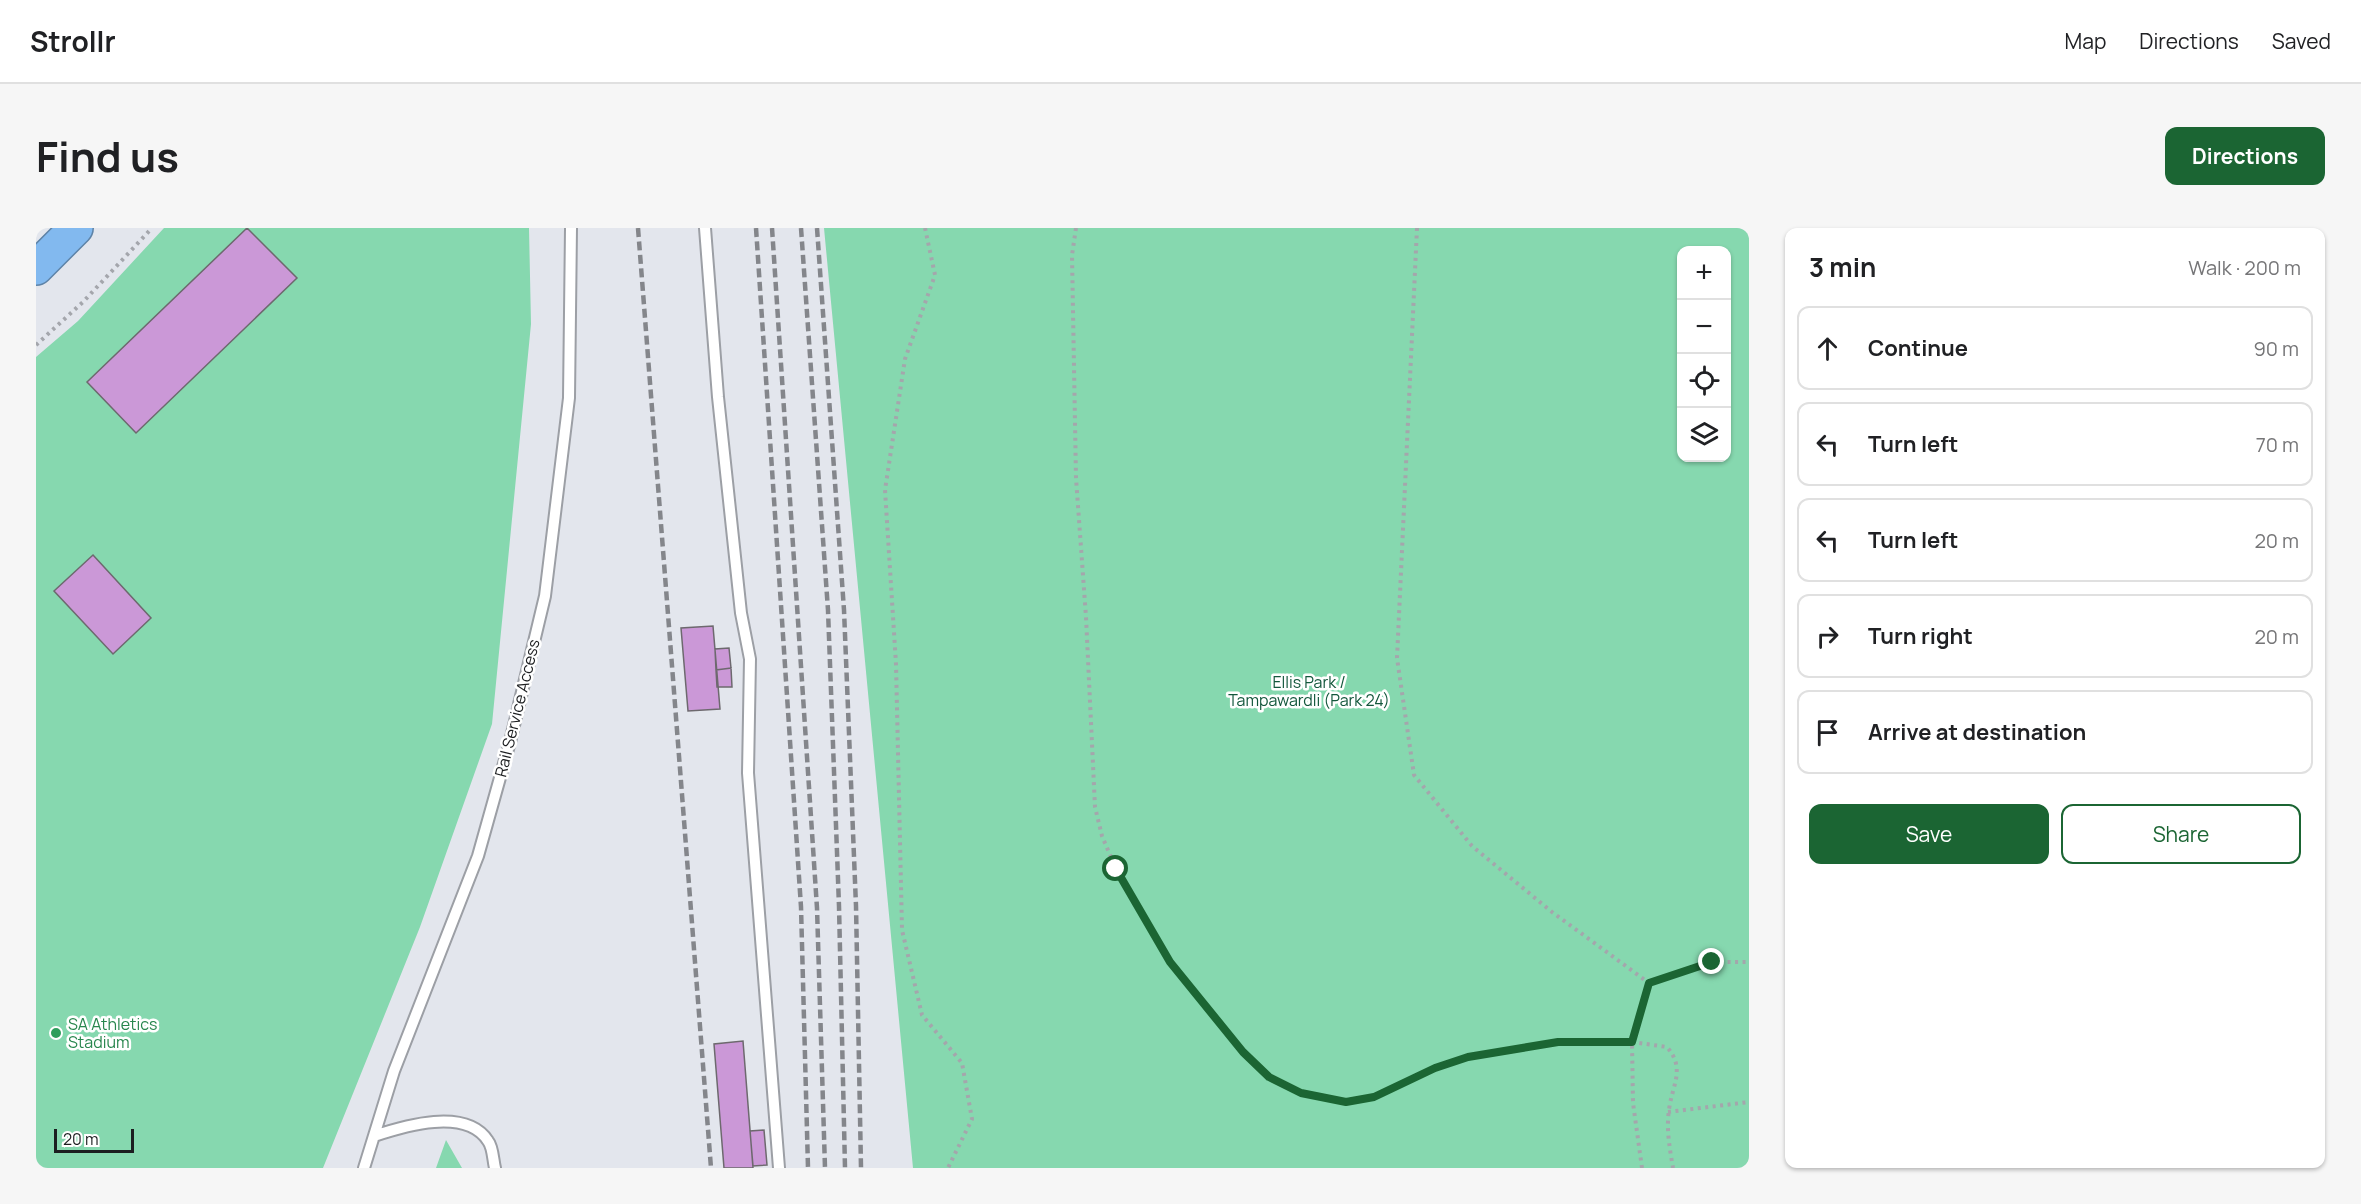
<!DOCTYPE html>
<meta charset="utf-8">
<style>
body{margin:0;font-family:Manrope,sans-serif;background:#f6f6f6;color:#202124}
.controls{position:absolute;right:18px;top:18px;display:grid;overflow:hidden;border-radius:12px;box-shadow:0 2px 4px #0004}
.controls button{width:54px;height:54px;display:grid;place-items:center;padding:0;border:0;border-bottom:2px solid #e0e0e0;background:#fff;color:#202124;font:30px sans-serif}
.scale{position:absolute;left:18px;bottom:15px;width:80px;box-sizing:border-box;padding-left:6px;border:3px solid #1c1e20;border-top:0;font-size:16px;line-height:21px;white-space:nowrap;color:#1c1e20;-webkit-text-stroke:4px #fff;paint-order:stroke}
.stop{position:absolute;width:18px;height:18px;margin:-14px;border:4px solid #1b6533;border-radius:50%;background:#fff}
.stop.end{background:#1b6533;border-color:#fff;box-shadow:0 2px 6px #0008}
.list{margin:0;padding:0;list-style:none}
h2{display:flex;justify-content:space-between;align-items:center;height:78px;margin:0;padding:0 24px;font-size:26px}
h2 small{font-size:20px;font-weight:400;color:#757577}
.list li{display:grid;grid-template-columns:39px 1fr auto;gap:18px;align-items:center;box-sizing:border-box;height:84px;margin:0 12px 12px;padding:0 12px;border:2px solid #e0e0e0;border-radius:12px}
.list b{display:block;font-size:22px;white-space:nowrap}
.list em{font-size:20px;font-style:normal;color:#757577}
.actions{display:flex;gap:12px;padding:18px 24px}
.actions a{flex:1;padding:14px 0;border:2px solid #1b6533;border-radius:12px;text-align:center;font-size:21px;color:#1b6533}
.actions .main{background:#1b6533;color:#fff}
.icon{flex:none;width:33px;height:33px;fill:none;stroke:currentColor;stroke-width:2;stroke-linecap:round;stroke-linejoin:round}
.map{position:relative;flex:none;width:1713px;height:940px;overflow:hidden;border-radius:12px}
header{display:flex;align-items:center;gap:36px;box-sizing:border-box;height:84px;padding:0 30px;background:#fff;border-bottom:2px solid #e0e0e0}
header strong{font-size:28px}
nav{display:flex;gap:33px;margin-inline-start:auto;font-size:21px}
.intro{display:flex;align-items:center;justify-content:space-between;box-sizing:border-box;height:144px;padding:0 36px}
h1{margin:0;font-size:42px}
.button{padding:15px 27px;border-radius:12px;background:#1b6533;color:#fff;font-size:21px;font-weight:700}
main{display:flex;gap:36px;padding:0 36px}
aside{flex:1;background:#fff;border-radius:12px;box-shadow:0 2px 4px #0004}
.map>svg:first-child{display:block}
</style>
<header>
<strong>Strollr</strong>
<nav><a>Map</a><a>Directions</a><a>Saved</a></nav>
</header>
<div class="intro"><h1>Find us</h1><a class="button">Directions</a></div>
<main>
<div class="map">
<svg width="1713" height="940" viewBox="0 0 1713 940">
<rect width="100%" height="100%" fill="#e3e6ed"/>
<path fill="#86d8af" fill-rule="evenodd" d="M128,0H493L495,96L456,496L384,699L287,940H0V129L42,93Z
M788,0H1713V940H877ZM1646,22H1690V230H1646Z
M410,912L426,940H400Z"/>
<path fill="#cb98d7" stroke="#6d696e" stroke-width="1.5" d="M211,0L261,50L100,205L51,154Z
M57,327L115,390L77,426L18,363Z
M677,398L684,481L652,483L645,400Z
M693,420L695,440L680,442L679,421Z
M695,440L696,459H681L680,442Z
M707,813L717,940H688L678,816Z
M728,902L731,937L717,938L714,903Z"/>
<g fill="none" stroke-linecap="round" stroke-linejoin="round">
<defs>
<path id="lane" d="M669,0L682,169L705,385L714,431L712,545L743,940
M338,908C368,898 430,879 452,913C457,919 457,932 459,940
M328,940L358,843L442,628L474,514L509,368L533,170L535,0"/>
<path id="highway" d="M0,40L40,0"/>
</defs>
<use href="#lane" stroke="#9c9fa5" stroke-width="14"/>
<use href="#highway" stroke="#5e83a7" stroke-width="36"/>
<path stroke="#a4a6ac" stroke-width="4" stroke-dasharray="3 4.5" stroke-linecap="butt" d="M889,0L899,47L869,131L849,262L860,436L866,702L886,787L926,835L936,891L912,940
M1040,0L1036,27L1040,250L1050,389L1059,579L1066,608L1080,641L1134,734L1207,823L1233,849L1265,865L1310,874L1338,869L1399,840L1432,829L1523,814H1596L1631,819C1650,841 1636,857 1633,882C1630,901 1634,922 1637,940
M1381,0L1361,430L1378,547L1436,618L1516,684L1613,755
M0,117L47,74L116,0
M1632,884L1713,874
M1606,940L1597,875L1596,814L1613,755L1676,734H1713"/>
<use href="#lane" stroke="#fff" stroke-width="10"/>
<use href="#highway" stroke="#82b9ef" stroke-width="33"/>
<path stroke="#84868b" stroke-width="4.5" stroke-dasharray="9 4.5" stroke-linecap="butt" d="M602,0L675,940
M720,0L765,679L772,940
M736,0L781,680L789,940
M765,0L792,382L803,678L809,940
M781,0L808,382L820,678L825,940"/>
</g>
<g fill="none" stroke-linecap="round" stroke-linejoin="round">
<path stroke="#1b6533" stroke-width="8" d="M1080,641L1134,734L1207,824L1233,849L1265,865L1310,874L1338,869L1399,840L1432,829L1522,814H1596L1613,755L1676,734"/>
</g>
<circle fill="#2e9e5b" stroke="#fff" stroke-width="2" cx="20" cy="805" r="6"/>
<g text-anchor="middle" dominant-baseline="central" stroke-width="5" stroke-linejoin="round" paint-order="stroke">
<g font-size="16" fill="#13573c" stroke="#fff">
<text x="1273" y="454">Ellis Park /<tspan x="1273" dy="18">Tampawardli (Park 24)</tspan></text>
</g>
<g font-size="16" fill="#1c1e20" stroke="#fff">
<text transform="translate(481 480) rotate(-76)">Rail Service Access</text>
</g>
<g font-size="16" fill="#27864d" stroke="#fff" text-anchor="start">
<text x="32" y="796">SA Athletics<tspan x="32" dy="18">Stadium</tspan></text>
</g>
</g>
</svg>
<div class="controls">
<button>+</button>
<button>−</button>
<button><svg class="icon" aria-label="locate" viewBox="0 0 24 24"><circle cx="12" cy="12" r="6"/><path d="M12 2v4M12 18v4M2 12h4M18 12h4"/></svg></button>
<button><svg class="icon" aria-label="layers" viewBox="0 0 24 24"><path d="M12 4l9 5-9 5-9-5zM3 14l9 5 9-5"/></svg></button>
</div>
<div class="scale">20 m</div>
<div class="stop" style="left:1080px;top:641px"></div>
<div class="stop end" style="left:1676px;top:734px"></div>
</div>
<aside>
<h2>3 min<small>Walk · 200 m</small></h2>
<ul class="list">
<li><svg class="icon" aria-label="ahead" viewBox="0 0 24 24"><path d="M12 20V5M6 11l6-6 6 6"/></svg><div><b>Continue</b></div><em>90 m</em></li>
<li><svg class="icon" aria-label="left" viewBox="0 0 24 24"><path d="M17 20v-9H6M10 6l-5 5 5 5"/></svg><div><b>Turn left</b></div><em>70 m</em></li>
<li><svg class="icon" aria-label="left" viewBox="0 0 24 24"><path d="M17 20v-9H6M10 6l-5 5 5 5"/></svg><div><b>Turn left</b></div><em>20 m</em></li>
<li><svg class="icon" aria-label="right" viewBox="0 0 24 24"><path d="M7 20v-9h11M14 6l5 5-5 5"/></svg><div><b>Turn right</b></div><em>20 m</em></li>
<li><svg class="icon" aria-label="arrive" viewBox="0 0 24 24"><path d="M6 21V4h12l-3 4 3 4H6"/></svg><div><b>Arrive at destination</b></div></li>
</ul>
<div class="actions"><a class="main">Save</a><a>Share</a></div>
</aside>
</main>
